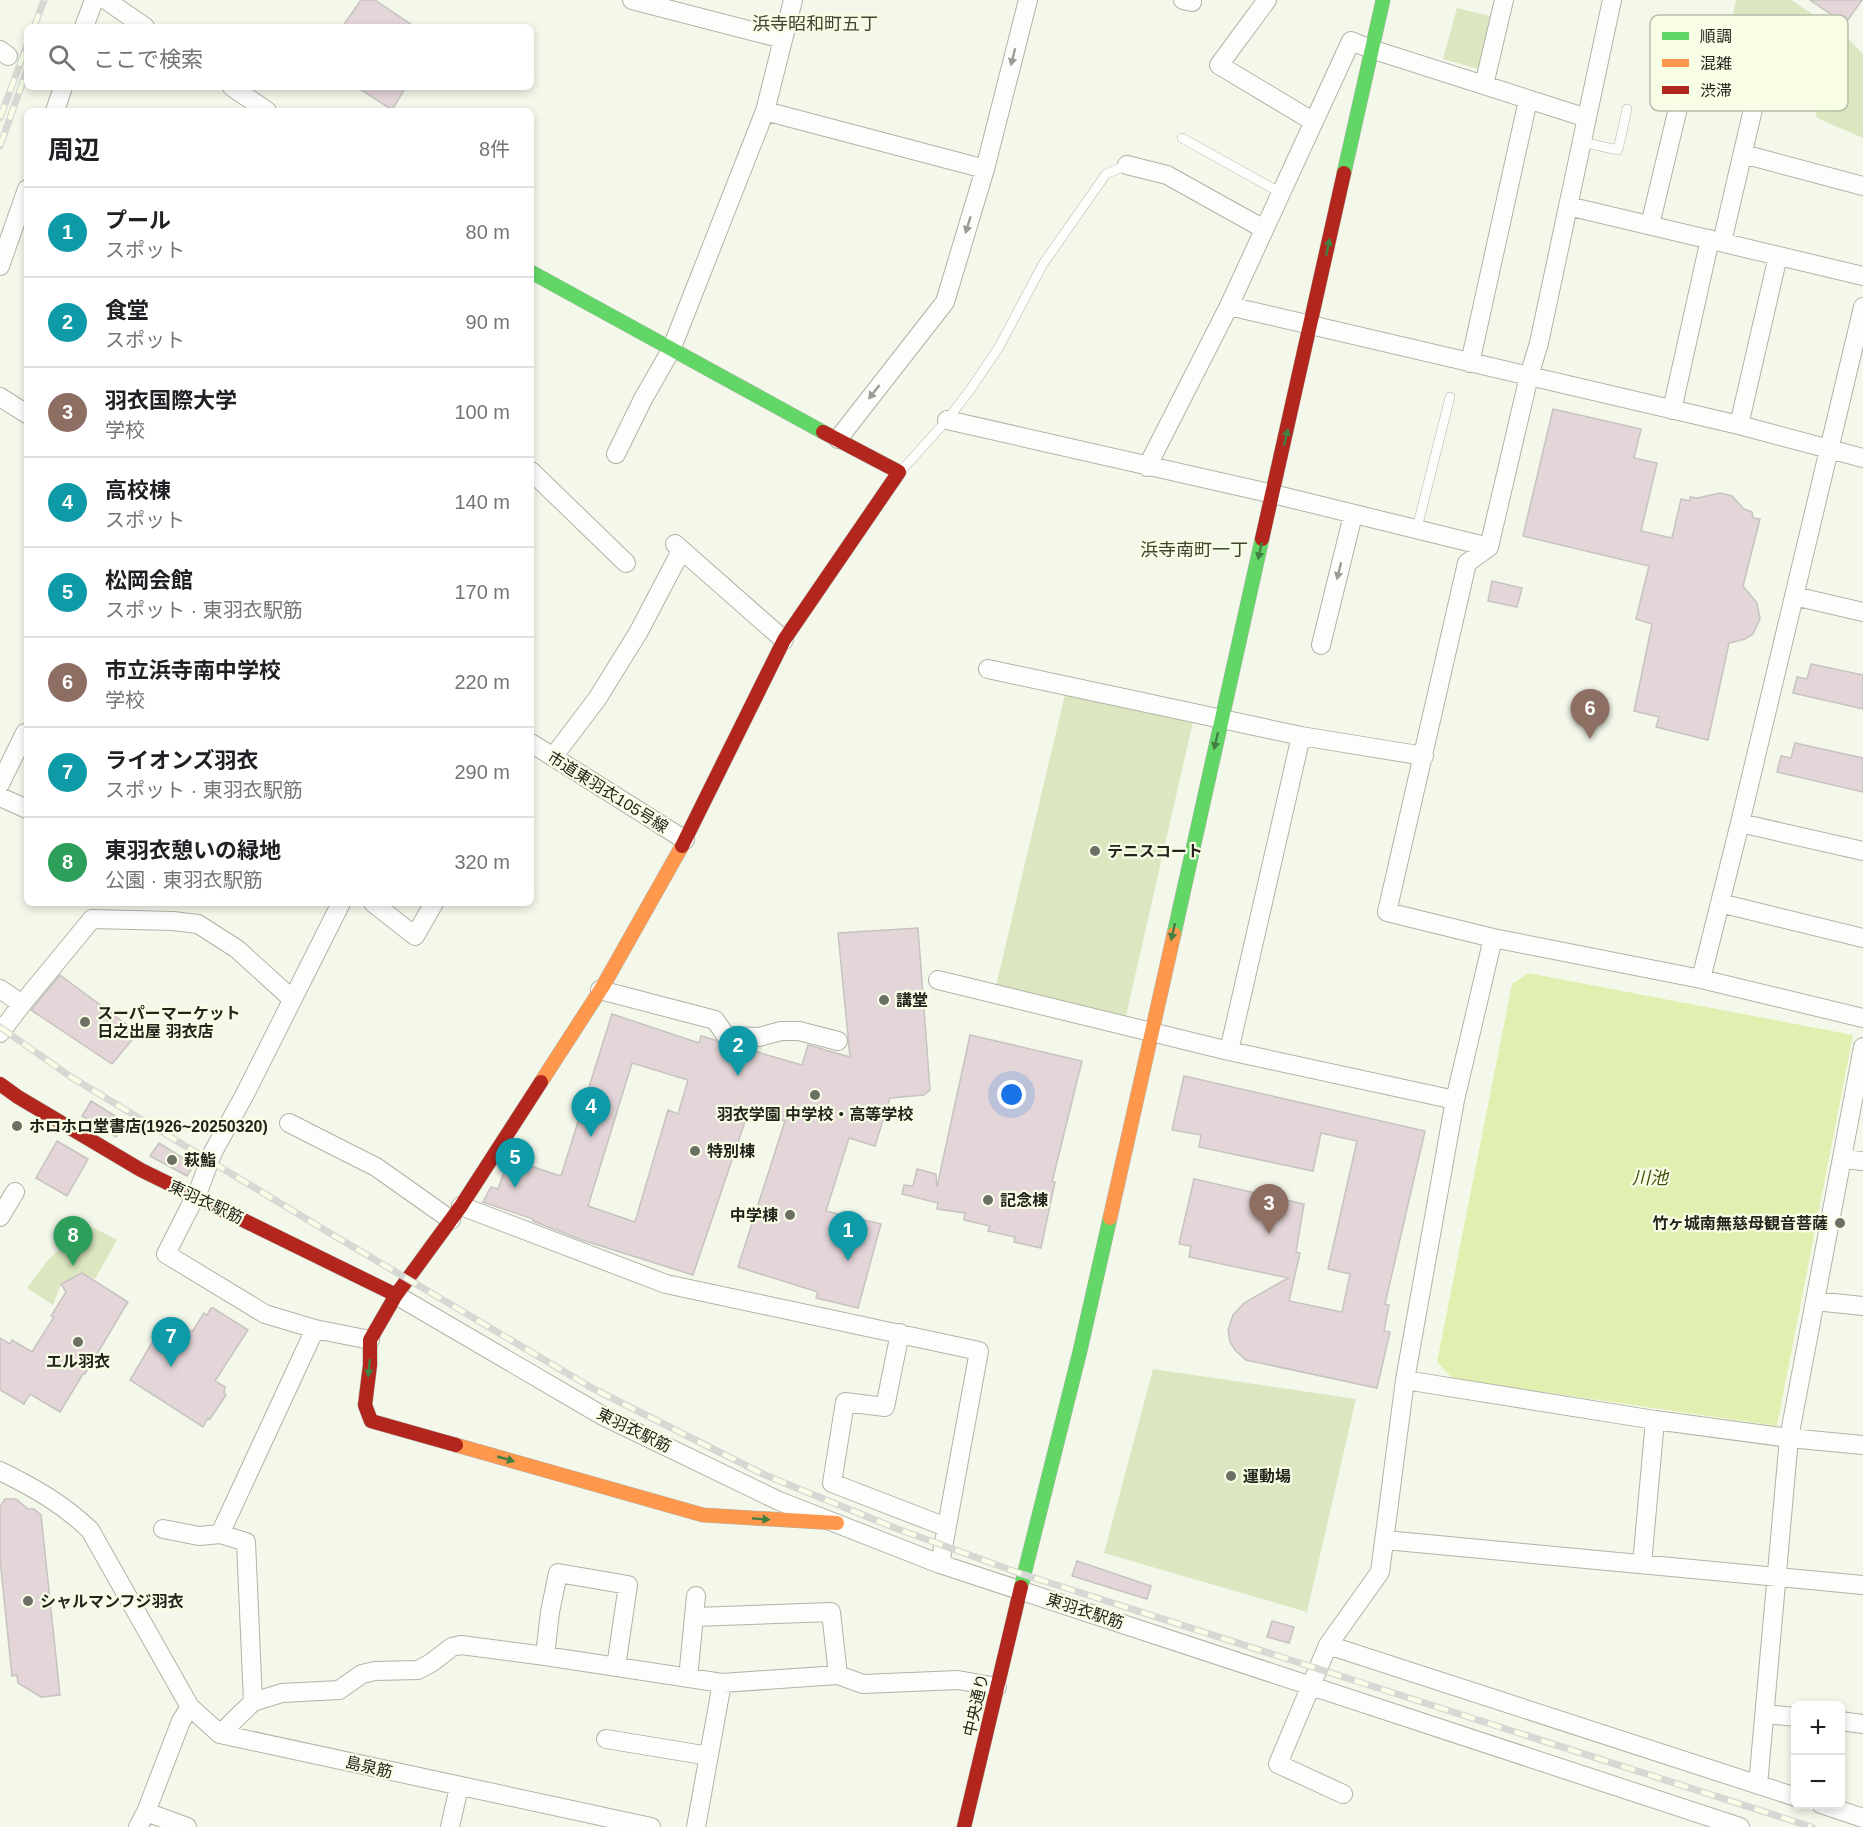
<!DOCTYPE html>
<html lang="ja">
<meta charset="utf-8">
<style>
body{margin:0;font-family:Helvetica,"Noto Sans JP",sans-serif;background:#f2f2f2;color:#202124}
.controls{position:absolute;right:18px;bottom:18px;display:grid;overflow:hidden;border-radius:9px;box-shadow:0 3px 9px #0003}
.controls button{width:54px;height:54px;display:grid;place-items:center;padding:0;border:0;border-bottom:2px solid #e0e0e0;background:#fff;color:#202124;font:30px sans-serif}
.you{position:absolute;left:1012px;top:1095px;width:21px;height:21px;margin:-15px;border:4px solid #fff;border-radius:50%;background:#1a73e8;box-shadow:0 0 0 9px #1a73e833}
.badge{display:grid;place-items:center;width:39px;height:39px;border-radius:50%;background:#6c6f64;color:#fff;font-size:20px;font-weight:700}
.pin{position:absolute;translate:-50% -50px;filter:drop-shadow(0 2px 3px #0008)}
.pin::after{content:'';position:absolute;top:32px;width:21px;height:18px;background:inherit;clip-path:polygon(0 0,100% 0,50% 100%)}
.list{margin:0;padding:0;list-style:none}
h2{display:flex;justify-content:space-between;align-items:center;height:78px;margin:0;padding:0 24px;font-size:26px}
h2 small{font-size:20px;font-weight:400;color:#757577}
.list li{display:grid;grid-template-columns:39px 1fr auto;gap:18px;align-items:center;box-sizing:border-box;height:90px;padding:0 24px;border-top:2px solid #e0e0e0}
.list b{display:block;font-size:22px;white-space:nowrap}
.list p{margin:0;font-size:20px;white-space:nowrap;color:#757577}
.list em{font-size:20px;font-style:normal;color:#757577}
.icon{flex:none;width:33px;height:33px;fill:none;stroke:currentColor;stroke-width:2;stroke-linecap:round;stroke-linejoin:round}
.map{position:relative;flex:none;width:1863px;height:1827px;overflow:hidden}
.search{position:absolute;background:#fff;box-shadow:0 3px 9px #0003;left:24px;top:24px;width:510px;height:66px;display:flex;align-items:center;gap:15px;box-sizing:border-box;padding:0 21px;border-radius:9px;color:#757577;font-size:22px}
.panel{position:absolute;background:#fff;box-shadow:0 3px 9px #0003;left:24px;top:108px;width:510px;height:798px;border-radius:9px}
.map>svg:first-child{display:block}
</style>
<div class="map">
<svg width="1863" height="1827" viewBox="0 0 1863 1827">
<rect width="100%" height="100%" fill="#f4f8eb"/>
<path fill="#dce6c0" d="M1736,0H1791L1843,34L1863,54V138L1817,118L1806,84L1785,62L1764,50L1728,40Z
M1457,8L1494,17L1480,68L1478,69L1443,59Z
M1067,686L1195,713L1125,1020L995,990Z
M92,1227L117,1240L95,1279L82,1273L61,1284L53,1305L27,1288L48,1260L59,1250L83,1238Z
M1153,1369L1356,1399L1307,1612L1104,1553Z"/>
<path fill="#e1f0b1" d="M1528,973L1853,1035L1777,1426L1453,1379L1437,1362L1512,984Z"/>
<path fill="#e4d6d8" stroke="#c6c3c0" stroke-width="1.5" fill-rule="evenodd" d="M361,0H375L415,27H342Z
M1810,0H1862L1845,24Z
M357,87H406L392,110Z
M1553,409L1641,429L1634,458L1657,463L1641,531L1672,538L1681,499L1690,501V497L1698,498L1720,493L1732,496L1744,509L1752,512L1753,518L1760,519L1743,586L1757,603L1760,619L1753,634L1745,639L1729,643L1708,740L1656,727L1659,717L1634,711L1652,624L1636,619L1649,566L1523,536Z
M1492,581L1522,588L1517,607L1488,601Z
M1811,664L1863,675V709L1793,693L1797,677L1807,679Z
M1795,743L1863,758V792L1777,772L1781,756L1791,758Z
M918,928L930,1090L924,1095L890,1098L875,1146L849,1138L826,1211L881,1224L858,1308L816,1298L818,1292L738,1267L785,1121L749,1110L693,1275L582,1240L533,1221V1219L483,1202L491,1187L498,1189L509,1159L561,1176L612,1014L699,1043L701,1036L715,1040L721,1046L743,1048L802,1065L808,1045L850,1057L838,933ZM632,1063L688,1080L678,1114L668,1110L635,1222L588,1206Z
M60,975L138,1033L112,1064L31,1010Z
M970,1035L1082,1061L1052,1182H1055L1041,1248L1014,1242L1015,1237L988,1231L990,1226L964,1220L965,1213L937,1209L938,1203L902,1194L904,1185L913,1186L917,1169L936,1174L937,1187Z
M1184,1076L1425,1131L1385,1304L1389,1305L1384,1331L1390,1332L1377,1388L1246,1360L1235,1350L1230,1342L1228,1330L1233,1315L1244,1303L1288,1278L1189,1257L1191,1246L1179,1244L1194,1179L1304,1204L1296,1252L1300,1253L1289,1301L1342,1312L1350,1274L1328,1269L1357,1141L1321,1133L1313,1171L1199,1147L1201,1135L1172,1130Z
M91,1101L125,1122L116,1137L82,1116Z
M57,1141L88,1159L67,1196L36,1178Z
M159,1143L194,1165L187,1176L150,1156Z
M82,1273L128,1302L85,1374H83L60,1412L30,1394L24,1404L0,1390V1338L10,1344L12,1340L32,1352L54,1317L51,1316L66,1292L61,1284Z
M211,1308H213L248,1330L215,1381L225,1387L224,1393L226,1395L210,1419L208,1418L203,1427L130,1380L153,1341L164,1348L179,1324L192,1332L204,1313L207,1315Z
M5,1499H16L28,1509H34L41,1515L60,1695L41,1697L18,1683L17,1675L12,1676L0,1558V1507Z
M1077,1561L1151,1586L1147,1599L1072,1576Z
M1272,1621L1294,1627L1289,1643L1267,1637Z"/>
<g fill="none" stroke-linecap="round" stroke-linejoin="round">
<defs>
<path id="lane" d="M1182,138L1281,193
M1582,142L1618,150L1627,109
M901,471L947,420L970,390L999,347L1043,264L1106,174L1127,165
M1417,528L1450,397"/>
<path id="street" d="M106,0L145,27
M632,0L783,39
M1183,0L1192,2
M1267,0L1219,65L1314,122
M1612,0L1539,343L1529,376L1489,547L1467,563L1387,912L1493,938L1701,979L1863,1018
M84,27L94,0
M0,50L8,56
M1484,85L1504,0
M232,87L267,111
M55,111L63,87
M765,111L985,169
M1743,154L1863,186
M1127,165L1167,175L1264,229
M1568,206L1863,276
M1650,225L1690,58
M1722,242L1760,79
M0,266L27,189
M1229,306L1739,425L1863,458
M1470,363L1528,100
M0,397L27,414
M1672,410L1710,239
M947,420L1273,494L1489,547
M1739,425L1778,256
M838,439L945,302L985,169L1028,0
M616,454L643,399L671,350L765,111L793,0
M1147,467L1229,306L1351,41L1371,49L1587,118
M531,471L626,563
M675,544L784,640
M1794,596L1863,612
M1321,645L1353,515
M988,669L1301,736L1424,756
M531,743L685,840
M553,757L597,699L638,633L681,551
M0,784L25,733H27
M0,797L27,809
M1740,823L1863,851
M373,903L415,936L434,903
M1720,903L1863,938
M1701,979L1740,823L1863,307
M938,980L1229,1051L1455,1100
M0,989L22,1004L92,919L173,921L198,924L237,949L292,999
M600,990L715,1020L726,1036L759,1037L781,1031H799L838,1041
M0,1033L22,1004
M1229,1051L1301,736
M289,1123L376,1167L451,1220
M1842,1159L1863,1161
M461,1206L666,1284L979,1351L940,1564
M0,1217L15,1192
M396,1295L603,1416L779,1501L940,1564L1740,1827
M1815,1301L1863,1306
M315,1329L265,1314L166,1254L199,1189L213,1152L244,1096L341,903
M900,1333L885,1407L845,1402L832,1483L946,1527
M1405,1380L1655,1420L1789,1438L1863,1445
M0,1471C33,1487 63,1504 90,1530L190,1707L220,1734L651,1827
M163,1529L199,1536L220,1534
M1385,1540L1863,1585
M1642,1564L1655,1420
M695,1617L831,1612L838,1675
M1328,1645L1796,1797
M545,1656L550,1612L558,1573L628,1585L616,1667
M688,1678L696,1596
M253,1702L282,1693L339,1690L362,1674L375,1671L418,1670L431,1663L452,1647L461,1645L545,1656L722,1683L838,1675L863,1684L958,1680L997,1687
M1765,1714L1796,1717
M1840,1721L1863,1724
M220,1734L253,1702L246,1542L220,1534L315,1329L370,1340
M606,1739L709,1756
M1758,1785L1789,1438L1863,1047
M1343,1794L1278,1764L1328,1645L1380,1572L1405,1380L1455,1100L1493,938
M1821,1804L1863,1818
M146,1812L187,1827
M138,1827L146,1812L181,1721L190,1707
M450,1827L459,1787
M696,1827L722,1683"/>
<path id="fast" d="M1344,173L1383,0
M531,272L823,432
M1174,934L1262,539
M1021,1587L1080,1351L1110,1218"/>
<path id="slow" d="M541,1082L603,986L682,846
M1110,1218L1174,934
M456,1445L703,1515L837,1523"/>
<path id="jam" d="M1262,539L1344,173
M682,846L784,640L899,472L823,432
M0,1084L18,1097L141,1170L396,1295
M456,1445L371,1421L365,1405L370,1365V1340L396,1295L461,1206L541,1082
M964,1827L1021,1587"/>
</defs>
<use href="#lane" stroke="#b0b3a8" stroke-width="10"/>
<use href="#street" stroke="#b0b3a8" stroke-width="20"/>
<use href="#fast" stroke="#b0b3a8" stroke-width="15"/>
<use href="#slow" stroke="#b0b3a8" stroke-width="15"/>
<use href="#jam" stroke="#b0b3a8" stroke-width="15"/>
<use href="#lane" stroke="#fdfefc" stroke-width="9"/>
<use href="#street" stroke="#fdfefc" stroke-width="18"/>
<use href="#fast" stroke="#63d668" stroke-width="14"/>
<use href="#slow" stroke="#ff974d" stroke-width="14"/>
<use href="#jam" stroke="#b3261e" stroke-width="14"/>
<defs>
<path id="rail" d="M34,27L44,0
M0,118L27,45
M0,146L27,70
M0,1027L71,1077L328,1232L592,1388L765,1475L895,1528L1019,1573L1812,1827"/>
</defs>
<use href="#rail" stroke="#d6d8d3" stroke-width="7"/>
<use href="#rail" stroke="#f7fee5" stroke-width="4.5" stroke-dasharray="14" stroke-linecap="butt"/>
</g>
<defs><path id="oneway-solid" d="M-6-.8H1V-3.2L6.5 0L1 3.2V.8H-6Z" transform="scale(1.5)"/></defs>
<g fill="#9b9c97">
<use href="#oneway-solid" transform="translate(1013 57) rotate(104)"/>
<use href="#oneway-solid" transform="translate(968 225) rotate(107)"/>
<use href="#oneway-solid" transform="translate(874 392) rotate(128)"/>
<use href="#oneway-solid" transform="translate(1339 571) rotate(104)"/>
</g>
<g fill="#437e42">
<use href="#oneway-solid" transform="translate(1328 247) rotate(-78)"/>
<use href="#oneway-solid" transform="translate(1286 437) rotate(-77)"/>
<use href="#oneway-solid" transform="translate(1260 551) rotate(103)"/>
<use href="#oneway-solid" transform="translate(1216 741) rotate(103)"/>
<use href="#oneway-solid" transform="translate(1173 932) rotate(103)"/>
<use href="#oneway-solid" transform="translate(369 1368) rotate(95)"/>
<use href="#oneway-solid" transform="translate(506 1459) rotate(16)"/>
<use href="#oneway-solid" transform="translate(761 1519) rotate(4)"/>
</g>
<g fill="#6c6f64" stroke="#f7fee5" stroke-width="2">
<circle cx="1095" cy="851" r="6"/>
<circle cx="884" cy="1000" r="6"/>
<circle cx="85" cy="1022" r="6"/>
<circle cx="815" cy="1095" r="6"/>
<circle cx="17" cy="1126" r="6"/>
<circle cx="695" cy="1151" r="6"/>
<circle cx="172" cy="1160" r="6"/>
<circle cx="988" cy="1200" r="6"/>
<circle cx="790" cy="1215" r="6"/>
<circle cx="1840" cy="1223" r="6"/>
<circle cx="78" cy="1342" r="6"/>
<circle cx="1231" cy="1476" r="6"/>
<circle cx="28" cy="1601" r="6"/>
</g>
<g text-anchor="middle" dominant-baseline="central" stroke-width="4.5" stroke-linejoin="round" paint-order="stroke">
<g font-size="16" fill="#23251c" stroke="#f7fee5">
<text transform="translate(608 792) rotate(32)">市道東羽衣105号線</text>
<text transform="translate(206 1202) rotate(25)">東羽衣駅筋</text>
<text transform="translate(634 1430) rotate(26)">東羽衣駅筋</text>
<text transform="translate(1085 1611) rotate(18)">東羽衣駅筋</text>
<text transform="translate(976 1705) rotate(-77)">中央通り</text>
<text transform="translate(369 1767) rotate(13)">島泉筋</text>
</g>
<g font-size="16" font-weight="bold" fill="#23251c" stroke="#f7fee5" text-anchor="start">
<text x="1107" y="851">テニスコート</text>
<text x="896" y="1000">講堂</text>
<text x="97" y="1013">スーパーマーケット<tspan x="97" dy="18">日之出屋 羽衣店</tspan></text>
<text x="815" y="1114" text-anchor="middle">羽衣学園 中学校・高等学校</text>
<text x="29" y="1126">ホロホロ堂書店(1926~20250320)</text>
<text x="707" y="1151">特別棟</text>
<text x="184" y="1160">萩鮨</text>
<text x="1000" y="1200">記念棟</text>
<text x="778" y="1215" text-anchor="end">中学棟</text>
<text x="1828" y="1223" text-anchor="end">竹ヶ城南無慈母観音菩薩</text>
<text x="78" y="1361" text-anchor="middle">エル羽衣</text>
<text x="1243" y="1476">運動場</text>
<text x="40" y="1601">シャルマンフジ羽衣</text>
</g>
<g font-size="18" fill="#404530" stroke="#f7fee5">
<text x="815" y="24">浜寺昭和町五丁</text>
<text x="1194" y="550">浜寺南町一丁</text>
</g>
<g font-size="18" font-style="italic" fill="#424d0f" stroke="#f7fee5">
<text x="1650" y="1178">川池</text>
</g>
</g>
<rect x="1650" y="15" width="198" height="96" rx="9" fill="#f7fee5" stroke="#b7bda9" stroke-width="1.5"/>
<rect x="1662" y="32" width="27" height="8" fill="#63d668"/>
<rect x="1662" y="59" width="27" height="8" fill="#ff974d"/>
<rect x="1662" y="86" width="27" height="8" fill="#b3261e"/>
<g font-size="16" fill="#23251c">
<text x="1700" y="42">順調</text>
<text x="1700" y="69">混雑</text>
<text x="1700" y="96">渋滞</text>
</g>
</svg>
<div class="controls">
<button>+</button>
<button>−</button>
</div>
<div class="you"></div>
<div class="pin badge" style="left:848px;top:1261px;background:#0f9aa8">1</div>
<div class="pin badge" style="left:738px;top:1076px;background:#0f9aa8">2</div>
<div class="pin badge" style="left:1269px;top:1234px;background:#8d6e63">3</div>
<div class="pin badge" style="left:591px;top:1137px;background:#0f9aa8">4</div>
<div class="pin badge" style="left:515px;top:1188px;background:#0f9aa8">5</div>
<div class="pin badge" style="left:1590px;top:739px;background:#8d6e63">6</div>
<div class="pin badge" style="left:171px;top:1367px;background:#0f9aa8">7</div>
<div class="pin badge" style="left:73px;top:1266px;background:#2e9e5b">8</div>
<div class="search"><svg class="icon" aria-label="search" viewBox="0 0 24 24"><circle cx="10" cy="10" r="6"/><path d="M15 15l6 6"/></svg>ここで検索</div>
<section class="panel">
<h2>周辺<small>8件</small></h2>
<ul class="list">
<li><span class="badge" style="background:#0f9aa8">1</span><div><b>プール</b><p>スポット</p></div><em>80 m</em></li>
<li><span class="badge" style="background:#0f9aa8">2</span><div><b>食堂</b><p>スポット</p></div><em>90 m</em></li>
<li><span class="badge" style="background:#8d6e63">3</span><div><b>羽衣国際大学</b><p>学校</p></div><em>100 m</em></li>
<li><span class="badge" style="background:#0f9aa8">4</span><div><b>高校棟</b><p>スポット</p></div><em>140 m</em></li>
<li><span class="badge" style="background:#0f9aa8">5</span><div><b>松岡会館</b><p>スポット · 東羽衣駅筋</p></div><em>170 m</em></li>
<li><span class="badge" style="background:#8d6e63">6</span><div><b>市立浜寺南中学校</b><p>学校</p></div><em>220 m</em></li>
<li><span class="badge" style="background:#0f9aa8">7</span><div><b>ライオンズ羽衣</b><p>スポット · 東羽衣駅筋</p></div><em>290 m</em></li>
<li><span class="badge" style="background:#2e9e5b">8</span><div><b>東羽衣憩いの緑地</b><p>公園 · 東羽衣駅筋</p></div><em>320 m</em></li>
</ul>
</section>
</div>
